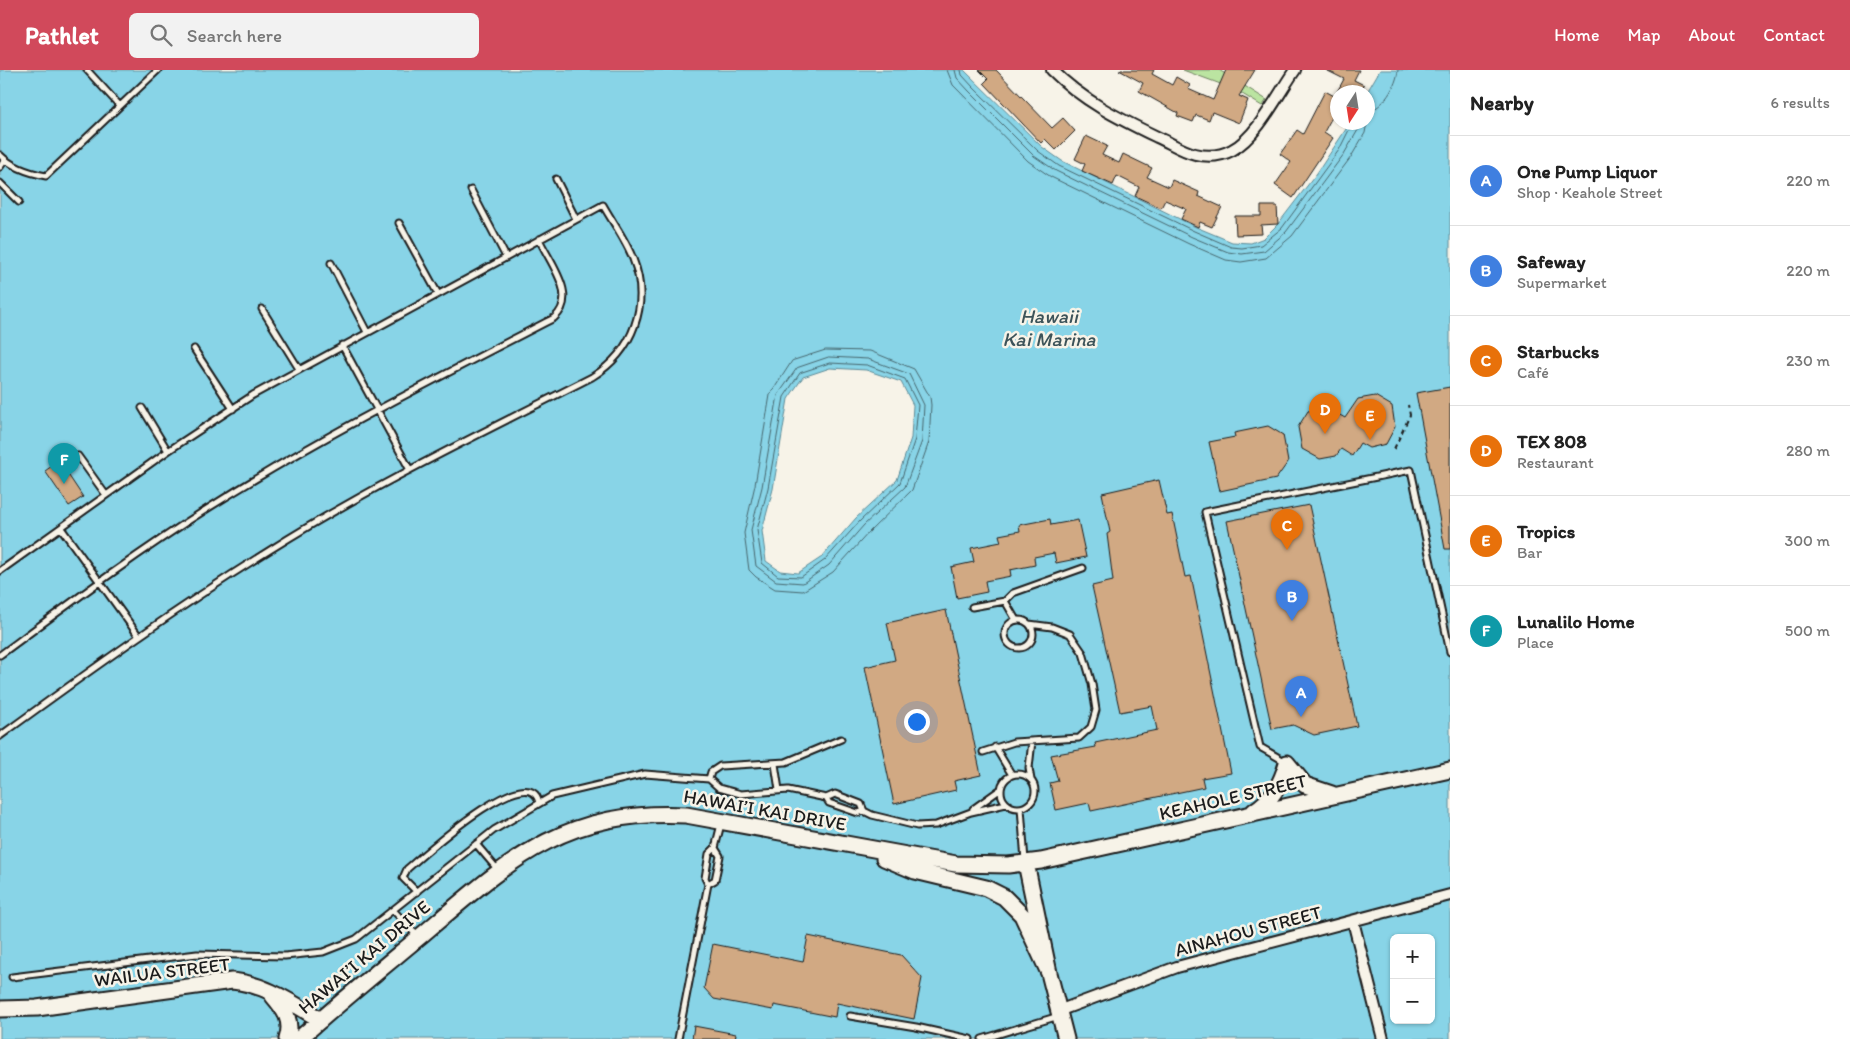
<!DOCTYPE html>
<meta charset="utf-8">
<style>
body{margin:0;font-family:Itim,sans-serif;background:#f2f2f2;color:#222}
.controls{position:absolute;right:15px;bottom:15px;display:grid;overflow:hidden;border-radius:8px;box-shadow:0 1px 4px #0004}
.controls button{width:45px;height:45px;display:grid;place-items:center;padding:0;border:0;border-bottom:1px solid #e0e0e0;background:#fff;color:#222;font:25px sans-serif}
.compass{position:absolute;left:1330px;top:15px;width:45px;height:45px;border-radius:50%;background:#fff;box-shadow:0 1px 4px #0004;rotate:192deg}
.you{position:absolute;left:916px;top:651px;width:18px;height:18px;margin:-12px;border:4px solid #fff;border-radius:50%;background:#1a73e8;box-shadow:0 0 0 8px #1a73e833}
.badge{display:grid;place-items:center;width:32px;height:32px;border-radius:50%;background:#d1495b;color:#fff;font-size:16px;font-weight:700}
.pin{position:absolute;translate:-50% -41px;filter:drop-shadow(0 1px 2px #0008)}
.pin::after{content:'';position:absolute;top:26px;width:18px;height:15px;background:inherit;clip-path:polygon(0 0,100% 0,50% 100%)}
.list{margin:0;padding:0;list-style:none}
h2{display:flex;justify-content:space-between;align-items:center;height:65px;margin:0;padding:0 20px;font-size:21px}
h2 small{font-size:16px;font-weight:400;color:#767676}
.list li{display:grid;grid-template-columns:32px 1fr auto;gap:15px;align-items:center;box-sizing:border-box;height:90px;padding:0 20px;border-top:1px solid #e0e0e0}
.list b{display:block;font-size:19px;white-space:nowrap}
.list p{margin:0;font-size:16px;white-space:nowrap;color:#767676}
.list em{font-size:16px;font-style:normal;color:#767676}
.icon{flex:none;width:28px;height:28px;fill:none;stroke:currentColor;stroke-width:2;stroke-linecap:round;stroke-linejoin:round}
.map{position:relative;flex:none;width:1450px;height:969px;overflow:hidden}
header{display:flex;align-items:center;gap:30px;box-sizing:border-box;height:70px;padding:0 25px;background:#d1495b;color:#fff}
header strong{font-size:24px}
nav{display:flex;gap:28px;margin-inline-start:auto;font-size:18px}
.search{width:350px;height:45px;background:#f2f2f2;display:flex;align-items:center;gap:12px;box-sizing:border-box;padding:0 18px;border-radius:8px;color:#767676;font-size:19px}
main{display:flex}
aside{flex:1;background:#fff}
.map>svg:first-child{display:block}
</style>
<header>
<strong>Pathlet</strong>
<div class="search"><svg class="icon" aria-label="search" viewBox="0 0 24 24"><circle cx="10" cy="10" r="6"/><path d="M15 15l6 6"/></svg>Search here</div>
<nav><a>Home</a><a>Map</a><a>About</a><a>Contact</a></nav>
</header>
<main>
<div class="map">
<svg width="1450" height="969" viewBox="0 0 1450 969">
<rect width="100%" height="100%" fill="#f7f3e8"/>
<filter id="ink" filterUnits="userSpaceOnUse"><feTurbulence type="fractalNoise" baseFrequency=".02" numOctaves="2"/><feDisplacementMap in="SourceGraphic" scale="10" xChannelSelector="R" yChannelSelector="G"/><feConvolveMatrix kernelMatrix="1 2 1 2 8 2 1 2 1" color-interpolation-filters="sRGB"/></filter>
<g filter="url(#ink)">
<path fill="#bbe4a1" stroke="#6c805e" d="M1183,0H1219L1267,30L1262,36L1234,19Z"/>
<path fill="#88d4e7" stroke="#5d8a96" fill-rule="evenodd" d="M0,0H964L1042,77L1062,91L1196,157L1232,172L1251,173L1264,168L1278,154L1317,103L1350,53L1368,52L1367,22L1380,0H1450V969H0ZM830,298L866,300L901,312L913,335L911,368L897,410L856,448L822,487L798,503L780,501L766,491L762,461L773,419L788,329L803,307ZM1394,868H1431V950H1394Z"/>
<g fill="none" stroke-linecap="round" stroke-linejoin="round">
<path stroke="#47666d" stroke-width="1" d="M947,0L953,15L1028,91L1051,107L1189,174L1226,190L1241,192L1266,188L1292,166L1351,87L1365,63L1367,52
M955,0L957,8L969,21L1034,86L1056,101L1192,167L1228,182L1242,184L1264,181L1286,162L1344,84L1358,60L1360,52
M961,0L962,5L973,17L1038,81L1059,96L1194,161L1231,177L1242,178L1261,175L1282,158L1339,80L1353,52
M1368,41C1383,39 1397,15 1398,0
M826,280L870,281L914,299L930,327L931,335L929,372L912,420L870,461L833,502L803,521L775,519L756,507L749,500L744,463L755,415L770,325L792,291Z
M829,287L868,289L909,304L924,335L922,371L905,417L864,455L829,495L803,513L776,511L756,496L751,460L762,417L778,325L797,298Z
M830,293L867,295L905,309L918,335L915,369L900,413L860,451L825,490L801,507L778,506L762,493L757,460L768,418L784,327L800,303Z"/>
</g>
<path fill="#d1a983" stroke="#1c1c1c" d="M979,0H996L1052,58L1063,48L1075,61L1056,80L1045,69L1041,73L984,13L988,9Z
M1119,0H1154L1152,4L1172,15L1176,7L1190,15L1188,19L1213,30L1226,0H1255L1239,26L1248,30L1239,53L1212,42L1209,50L1196,45L1193,52L1177,46L1178,43L1139,21L1143,13Z
M1326,0H1359L1354,10L1364,15L1360,22H1337L1344,9Z
M1325,21L1338,28V36L1324,62L1333,68L1293,128L1275,115L1291,92L1280,84L1297,60L1303,64Z
M1086,66L1107,76L1102,85L1119,93L1123,84L1152,98L1147,107L1169,117L1172,110L1199,122L1198,126L1222,137L1212,157L1200,152L1198,157L1181,149L1186,139L1165,130L1161,138L1135,126L1139,117L1117,106L1113,115L1082,101L1085,94L1075,89Z
M1261,136H1277L1278,154L1261,155L1262,164L1236,165L1235,146H1261Z
M1450,317V479H1445L1416,323Z
M1375,326L1392,336L1395,357L1386,374L1369,378L1360,373L1352,386L1341,379L1336,386L1320,389L1302,379L1298,357L1308,341L1326,337L1345,348L1358,329Z
M1268,356L1283,365L1288,392L1276,409L1220,421L1209,372L1235,367L1234,363Z
M59,391L83,427L69,436L45,401Z
M1159,410L1167,445L1172,444L1185,507L1191,506L1231,703L1202,708L1204,717L1091,741L1089,733L1056,740L1050,713L1058,711L1051,685L1096,677L1095,673L1157,660L1152,636L1120,642L1092,516L1113,511L1107,464L1110,462L1102,423Z
M1309,435L1357,656L1314,665L1293,655L1272,659L1227,451Z
M1050,449L1051,455L1078,450L1086,487L1056,493L1054,483L1034,487L1035,495L1010,500L1011,506L985,511L987,522L957,528L951,497L974,492L971,478L1001,472L999,465L1020,461L1019,455Z
M946,540L981,705L954,711L956,720L894,734L865,597L895,590L887,553Z
M808,866L901,885L922,908L914,949L837,933L835,947L774,935L773,940L714,929L704,918L713,874L803,892Z
M694,956L736,964L735,969H692Z"/>
<g fill="none" stroke-linecap="round" stroke-linejoin="round">
<defs>
<path id="lane" d="M87,0L120,36
M0,85C12,97 30,103 46,106L158,0
M0,97L5,90
M556,109L576,149
M0,113L19,132
M471,120L506,187
M399,153L438,224
M331,193L367,262
M262,239L299,299
M342,275L410,400
M194,279L233,339
M142,338L168,381
M78,386L106,425
M61,458L138,565
M0,501L168,381L253,325L603,135C613,153 626,170 633,189C651,234 633,282 592,307C484,362 373,415 270,480C177,538 89,601 0,666
M1005,531L1013,523L1083,498
M972,537L1005,531L1016,550
M1005 564a14 14 0 1 1 28 0a14 14 0 1 1-28 0Z
M0,585C69,534 137,483 210,437C320,367 438,308 554,248C579,227 550,193 539,169
M995,677L1012,705
M983,682L1014,672L1079,668L1091,657L1096,640L1092,614L1083,583L1070,564L1052,557L1029,554
M1286,692L1260,677L1205,442L1411,400L1450,582
M775,694L779,720
M1001 721a17 17 0 1 1 34 0a17 17 0 1 1-34 0Z
M709,709L711,702L720,696L786,692L841,669
M1031,710L1029,698L1032,671
M826,728L829,733L858,743L864,741
M1021,738L1025,791
M973,739L1001,719
M476,774L498,800
M708,814L715,810L720,786L715,778
M417,822L403,808L407,799C421,787 531,686 539,733
M394,841L418,867
M12,907L197,884L285,886L323,882L356,869L494,760L552,726L645,704L709,709L719,718L741,724L788,720L826,728L835,724L861,734L864,741L872,745L917,756L936,755L971,742L1006,734
M850,946L916,957L970,969
M678,969L708,814L705,808L709,784L715,778L721,754
M982,969L1059,946"/>
<path id="street" d="M1052,0C1083,31 1118,48 1157,67C1169,72 1182,81 1195,84C1207,87 1221,86 1232,80C1258,66 1278,24 1295,0
M1353,851L1383,969
M1058,941L1177,897L1450,825"/>
<path id="secondary" d="M1287,693L1305,715L1332,724
M1254,741C1273,729 1281,714 1287,693
M884,788L915,801L986,818L1004,827L1022,845L1049,903
M1026,793L1049,903L1066,969
M273,926C285,940 293,951 287,969
M0,939L37,938L232,911C265,914 292,933 321,950
M299,969C339,933 381,899 423,864C510,790 564,739 686,745L956,794L1008,795L1041,791L1450,700"/>
</defs>
<use href="#lane" stroke="#1c1c1c" stroke-width="9"/>
<use href="#street" stroke="#1c1c1c" stroke-width="14"/>
<use href="#secondary" stroke="#1c1c1c" stroke-width="19"/>
<path stroke="#1c1c1c" stroke-width="2" stroke-dasharray="5 4" stroke-linecap="butt" d="M1394,379L1410,345L1408,335"/>
<use href="#lane" stroke="#f7f3e8" stroke-width="5"/>
<use href="#street" stroke="#f7f3e8" stroke-width="10"/>
<use href="#secondary" stroke="#f7f3e8" stroke-width="15"/>
</g>
</g>
<g text-anchor="middle" dominant-baseline="central" stroke-width="5" stroke-linejoin="round" paint-order="stroke">
<g font-size="19" fill="#1c1c1c" stroke="#f7f3e8">
<text transform="translate(1233 727) rotate(-13)">KEAHOLE STREET</text>
<text transform="translate(765 740) rotate(10)">HAWAI’I KAI DRIVE</text>
<text transform="translate(1248 861) rotate(-15)">AINAHOU STREET</text>
<text transform="translate(364 887) rotate(-40)">HAWAI’I KAI DRIVE</text>
<text transform="translate(162 902) rotate(-7)">WAILUA STREET</text>
</g>
<g font-size="20" font-style="italic" fill="#3c5359" stroke="#f7f3e8">
<text x="1049" y="246">Hawaii<tspan x="1049" dy="23">Kai Marina</tspan></text>
</g>
</g>
</svg>
<div class="controls">
<button>+</button>
<button>−</button>
</div>
<svg class="compass" viewBox="-18 -18 36 36"><path d="M0-13l5 13h-10z" fill="#e53935"/><path d="M0 13l5-13h-10z" fill="#767676"/></svg>
<div class="you"></div>
<div class="pin badge" style="left:1301px;top:647px;background:#3f7fe0">A</div>
<div class="pin badge" style="left:1292px;top:551px;background:#3f7fe0">B</div>
<div class="pin badge" style="left:1287px;top:480px;background:#e8710a">C</div>
<div class="pin badge" style="left:1325px;top:364px;background:#e8710a">D</div>
<div class="pin badge" style="left:1370px;top:370px;background:#e8710a">E</div>
<div class="pin badge" style="left:64px;top:414px;background:#0f9aa8">F</div>
</div>
<aside>
<h2>Nearby<small>6 results</small></h2>
<ul class="list">
<li><span class="badge" style="background:#3f7fe0">A</span><div><b>One Pump Liquor</b><p>Shop · Keahole Street</p></div><em>220 m</em></li>
<li><span class="badge" style="background:#3f7fe0">B</span><div><b>Safeway</b><p>Supermarket</p></div><em>220 m</em></li>
<li><span class="badge" style="background:#e8710a">C</span><div><b>Starbucks</b><p>Café</p></div><em>230 m</em></li>
<li><span class="badge" style="background:#e8710a">D</span><div><b>TEX 808</b><p>Restaurant</p></div><em>280 m</em></li>
<li><span class="badge" style="background:#e8710a">E</span><div><b>Tropics</b><p>Bar</p></div><em>300 m</em></li>
<li><span class="badge" style="background:#0f9aa8">F</span><div><b>Lunalilo Home</b><p>Place</p></div><em>500 m</em></li>
</ul>
</aside>
</main>
